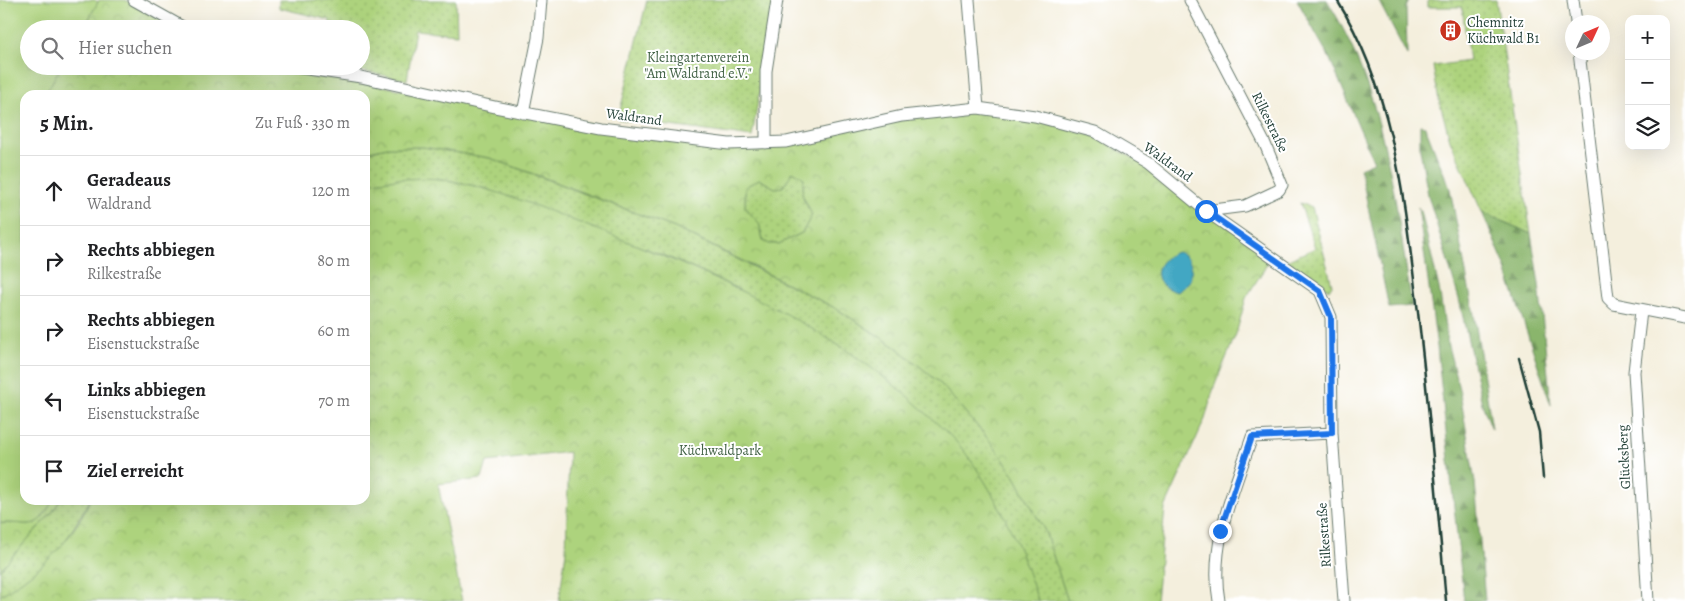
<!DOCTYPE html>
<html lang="de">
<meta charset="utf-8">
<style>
body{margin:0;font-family:Alegreya,serif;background:#f2f2f2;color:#202124}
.controls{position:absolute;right:15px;top:15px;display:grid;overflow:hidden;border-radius:10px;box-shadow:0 5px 20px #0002}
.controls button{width:45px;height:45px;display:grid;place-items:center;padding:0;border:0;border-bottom:1px solid #e0e0e0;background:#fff;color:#202124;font:25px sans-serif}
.compass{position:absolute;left:1565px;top:15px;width:45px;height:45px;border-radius:50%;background:#fff;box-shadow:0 5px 20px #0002;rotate:46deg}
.stop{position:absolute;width:15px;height:15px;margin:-11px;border:4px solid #1a73e8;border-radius:50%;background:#fff}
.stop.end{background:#1a73e8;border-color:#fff;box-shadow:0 1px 5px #0008}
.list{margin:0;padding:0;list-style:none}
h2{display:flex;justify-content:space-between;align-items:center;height:65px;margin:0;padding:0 20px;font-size:21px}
h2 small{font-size:16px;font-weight:400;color:#757577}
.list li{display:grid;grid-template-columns:32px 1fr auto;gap:15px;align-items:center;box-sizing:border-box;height:70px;padding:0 20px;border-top:1px solid #e0e0e0}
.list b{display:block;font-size:19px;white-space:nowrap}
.list p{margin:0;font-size:16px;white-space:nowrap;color:#757577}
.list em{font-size:16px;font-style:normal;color:#757577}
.icon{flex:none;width:28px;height:28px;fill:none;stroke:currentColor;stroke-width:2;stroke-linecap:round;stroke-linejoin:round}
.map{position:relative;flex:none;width:1685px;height:601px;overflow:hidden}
.search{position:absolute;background:#fff;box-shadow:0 5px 20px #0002;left:20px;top:20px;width:350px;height:55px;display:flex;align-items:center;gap:12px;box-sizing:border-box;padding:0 18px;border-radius:28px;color:#757577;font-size:19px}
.panel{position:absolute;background:#fff;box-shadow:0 5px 20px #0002;left:20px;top:90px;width:350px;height:415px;border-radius:15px}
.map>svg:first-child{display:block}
</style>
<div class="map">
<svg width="1685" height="601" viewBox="0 0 1685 601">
<defs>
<pattern id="grass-dots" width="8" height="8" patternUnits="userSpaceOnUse" patternTransform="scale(1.25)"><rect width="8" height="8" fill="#add37d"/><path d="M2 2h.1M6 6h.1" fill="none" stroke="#94b66d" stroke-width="1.8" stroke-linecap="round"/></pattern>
<pattern id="forest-firs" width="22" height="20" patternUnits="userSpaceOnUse" patternTransform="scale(1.25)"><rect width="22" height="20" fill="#8ab56c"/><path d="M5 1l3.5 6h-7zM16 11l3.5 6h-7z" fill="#70945a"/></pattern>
<pattern id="park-crowns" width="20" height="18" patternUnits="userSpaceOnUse" patternTransform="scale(1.25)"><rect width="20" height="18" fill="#add37d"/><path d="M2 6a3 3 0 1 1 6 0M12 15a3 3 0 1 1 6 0" fill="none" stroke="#94b66d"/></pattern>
</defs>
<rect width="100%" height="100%" fill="#fff"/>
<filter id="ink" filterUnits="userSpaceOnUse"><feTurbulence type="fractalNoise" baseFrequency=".02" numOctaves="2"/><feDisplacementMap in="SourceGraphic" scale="10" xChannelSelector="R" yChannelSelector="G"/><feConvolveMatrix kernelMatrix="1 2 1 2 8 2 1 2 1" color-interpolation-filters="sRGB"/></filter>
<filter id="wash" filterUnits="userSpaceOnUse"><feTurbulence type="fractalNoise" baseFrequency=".0096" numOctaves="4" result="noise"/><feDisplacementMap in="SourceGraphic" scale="20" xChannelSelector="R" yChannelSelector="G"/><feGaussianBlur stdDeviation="1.12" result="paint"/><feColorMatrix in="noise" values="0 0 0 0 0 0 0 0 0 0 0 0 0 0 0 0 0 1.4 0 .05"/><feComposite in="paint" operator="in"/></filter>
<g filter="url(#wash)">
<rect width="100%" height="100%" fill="#f4efdd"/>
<path fill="url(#grass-dots)" stroke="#668858" d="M279,0H456L457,34L415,30L407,80L336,66H361V29H329L330,20L279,8Z
M647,0H775L752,137L618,119Z
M1428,0H1496L1531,234L1482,212L1450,140L1438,96L1433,66L1469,61L1462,7H1428Z
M387,147H423L490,158L675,228L837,309L899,349L941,384L990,441L1013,473L1045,531L1068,601H1038L1004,517L959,445L883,376L839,346L734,287L668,257L484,188L443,179H397L365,183V153Z
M793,171L804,178C805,186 801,192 804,200C806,205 810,209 812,215L802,233L779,244H769L763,240L759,223L745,208V187L759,179L775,188Z
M1300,203L1312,207L1332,285L1329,290L1284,262L1315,248Z
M60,500H90L62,547L47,564L0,596V570L53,511Z"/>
<path fill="url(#forest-firs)" stroke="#547950" d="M1297,0H1327C1385,94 1395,198 1412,306L1389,308L1360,168L1374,162L1329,57Z
M1378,0H1409L1406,8L1407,55Z
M1420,125L1425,126L1450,189L1475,320L1492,429L1482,404L1459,299L1428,195L1420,149Z
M1418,207L1422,215L1439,288L1448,346L1460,393L1475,482L1485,601H1464L1437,347Z
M1482,212L1531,234L1539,284L1551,405L1504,263Z"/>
<path fill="url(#park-crowns)" stroke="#668858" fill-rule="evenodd" d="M99,0H125L176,29H83Z
M61,66H253L263,70L354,81L727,149L867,124L975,110L1033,119L1094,136L1147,166L1271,258L1246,298L1236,334L1214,387L1205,419L1165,508L1156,601H1068L1045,531L1013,473L990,441L941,384L899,349L837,309L747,263L675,228L553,181L490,158L423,147H387L365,152V95H45ZM793,171L804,178L802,194L812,215L802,233L779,244H769L763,240L759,223L745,208V187L759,179L775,188L783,187Z
M397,179C413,179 430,177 446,180C494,188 539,207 585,225C703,270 835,326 927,414C938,425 950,434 960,446C995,490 1021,547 1038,601H559L566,551L569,452L487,462L482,479L438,484L462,601H0V596C44,566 66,550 90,500H365V183Z
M53,500H60L53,511L0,570V523C34,522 35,533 53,500Z"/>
<path fill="#add37d" stroke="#668858" d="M0,0H95L98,2L83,29H29V66H61L45,95H25L23,133L25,136V500H53C35,533 34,522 0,523Z"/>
<path fill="#43a7c3" stroke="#31727c" d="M1177,252C1192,256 1193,268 1190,281L1178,292C1150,287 1152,260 1177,252Z"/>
</g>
<g filter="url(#ink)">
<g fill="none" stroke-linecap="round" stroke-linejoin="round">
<defs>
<path id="street" d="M134,0L186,29
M969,0L978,108
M1190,0L1265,144L1282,185L1279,190L1245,206L1206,211
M1573,0L1576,22
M1579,52L1608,298L1614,304L1685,318
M288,66L361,77L495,107L601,128L729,144L786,142L902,116L978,108L1035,116L1095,132L1148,163L1206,211L1320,291L1331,317L1332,433L1344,601
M523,113L538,38L541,0
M766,143V71L777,0
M1641,311L1634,372L1648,601
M1219,601C1209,544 1234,490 1252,437L1332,433"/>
</defs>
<use href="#street" stroke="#6a7b6f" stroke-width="13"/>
<use href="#street" stroke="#fff" stroke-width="11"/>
<path stroke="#1f3d34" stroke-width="2.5" d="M1337,0C1394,92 1404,199 1417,304C1429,403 1437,502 1446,601
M1519,358L1539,432L1543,478"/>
</g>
</g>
<g fill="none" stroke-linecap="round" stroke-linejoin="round" filter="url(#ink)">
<path stroke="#1a73e8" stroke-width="6" d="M1206,211L1320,291L1331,317L1332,433L1252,437L1220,531"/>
</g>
<defs>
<symbol id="building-disc" viewBox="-11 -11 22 22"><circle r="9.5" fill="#c8321e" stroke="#fff"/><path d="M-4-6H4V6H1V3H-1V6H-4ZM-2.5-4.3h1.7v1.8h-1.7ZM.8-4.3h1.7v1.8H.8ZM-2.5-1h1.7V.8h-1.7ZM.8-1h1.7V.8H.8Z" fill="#fff"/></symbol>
</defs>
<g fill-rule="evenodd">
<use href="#building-disc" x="1438" y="18" width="25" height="25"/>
</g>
<g text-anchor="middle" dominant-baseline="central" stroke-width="4" stroke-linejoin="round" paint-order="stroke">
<g font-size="14" fill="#1f3d34" stroke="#fff" text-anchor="start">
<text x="1467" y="22">Chemnitz<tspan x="1467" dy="16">Küchwald B1</tspan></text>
</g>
<g font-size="14" fill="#426246" stroke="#fff">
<text x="698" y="57">Kleingartenverein<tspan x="698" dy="16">"Am Waldrand e.V."</tspan></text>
<text x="720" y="450">Küchwaldpark</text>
</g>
<g font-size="14" fill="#1f3d34" stroke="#fff">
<text transform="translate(634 117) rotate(8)">Waldrand</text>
<text transform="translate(1270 122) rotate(64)">Rilkestraße</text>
<text transform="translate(1168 162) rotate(36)">Waldrand</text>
<text transform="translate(1624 457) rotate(-93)">Glücksberg</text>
<text transform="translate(1324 535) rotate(-94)">Rilkestraße</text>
</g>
</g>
</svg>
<div class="controls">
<button>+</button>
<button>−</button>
<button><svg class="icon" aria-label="layers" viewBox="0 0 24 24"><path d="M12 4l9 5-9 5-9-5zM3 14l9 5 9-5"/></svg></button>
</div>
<svg class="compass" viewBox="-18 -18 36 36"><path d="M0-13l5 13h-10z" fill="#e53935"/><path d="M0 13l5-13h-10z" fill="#757577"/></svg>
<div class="stop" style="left:1206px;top:211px"></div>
<div class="stop end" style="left:1220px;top:531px"></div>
<div class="search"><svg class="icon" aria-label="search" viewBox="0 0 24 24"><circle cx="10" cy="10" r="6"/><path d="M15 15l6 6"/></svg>Hier suchen</div>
<section class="panel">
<h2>5 Min.<small>Zu Fuß · 330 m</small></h2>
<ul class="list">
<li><svg class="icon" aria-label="ahead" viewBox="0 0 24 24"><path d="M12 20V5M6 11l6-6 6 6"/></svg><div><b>Geradeaus</b><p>Waldrand</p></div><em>120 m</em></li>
<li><svg class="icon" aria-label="right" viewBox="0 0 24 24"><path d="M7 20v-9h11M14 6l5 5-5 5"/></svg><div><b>Rechts abbiegen</b><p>Rilkestraße</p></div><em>80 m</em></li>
<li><svg class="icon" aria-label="right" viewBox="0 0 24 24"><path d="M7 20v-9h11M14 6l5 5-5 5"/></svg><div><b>Rechts abbiegen</b><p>Eisenstuckstraße</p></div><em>60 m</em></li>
<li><svg class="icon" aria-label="left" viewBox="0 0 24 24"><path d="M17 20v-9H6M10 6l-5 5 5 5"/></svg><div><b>Links abbiegen</b><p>Eisenstuckstraße</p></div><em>70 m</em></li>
<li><svg class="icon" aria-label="arrive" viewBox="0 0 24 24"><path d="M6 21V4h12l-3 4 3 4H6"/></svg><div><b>Ziel erreicht</b></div></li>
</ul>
</section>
</div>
